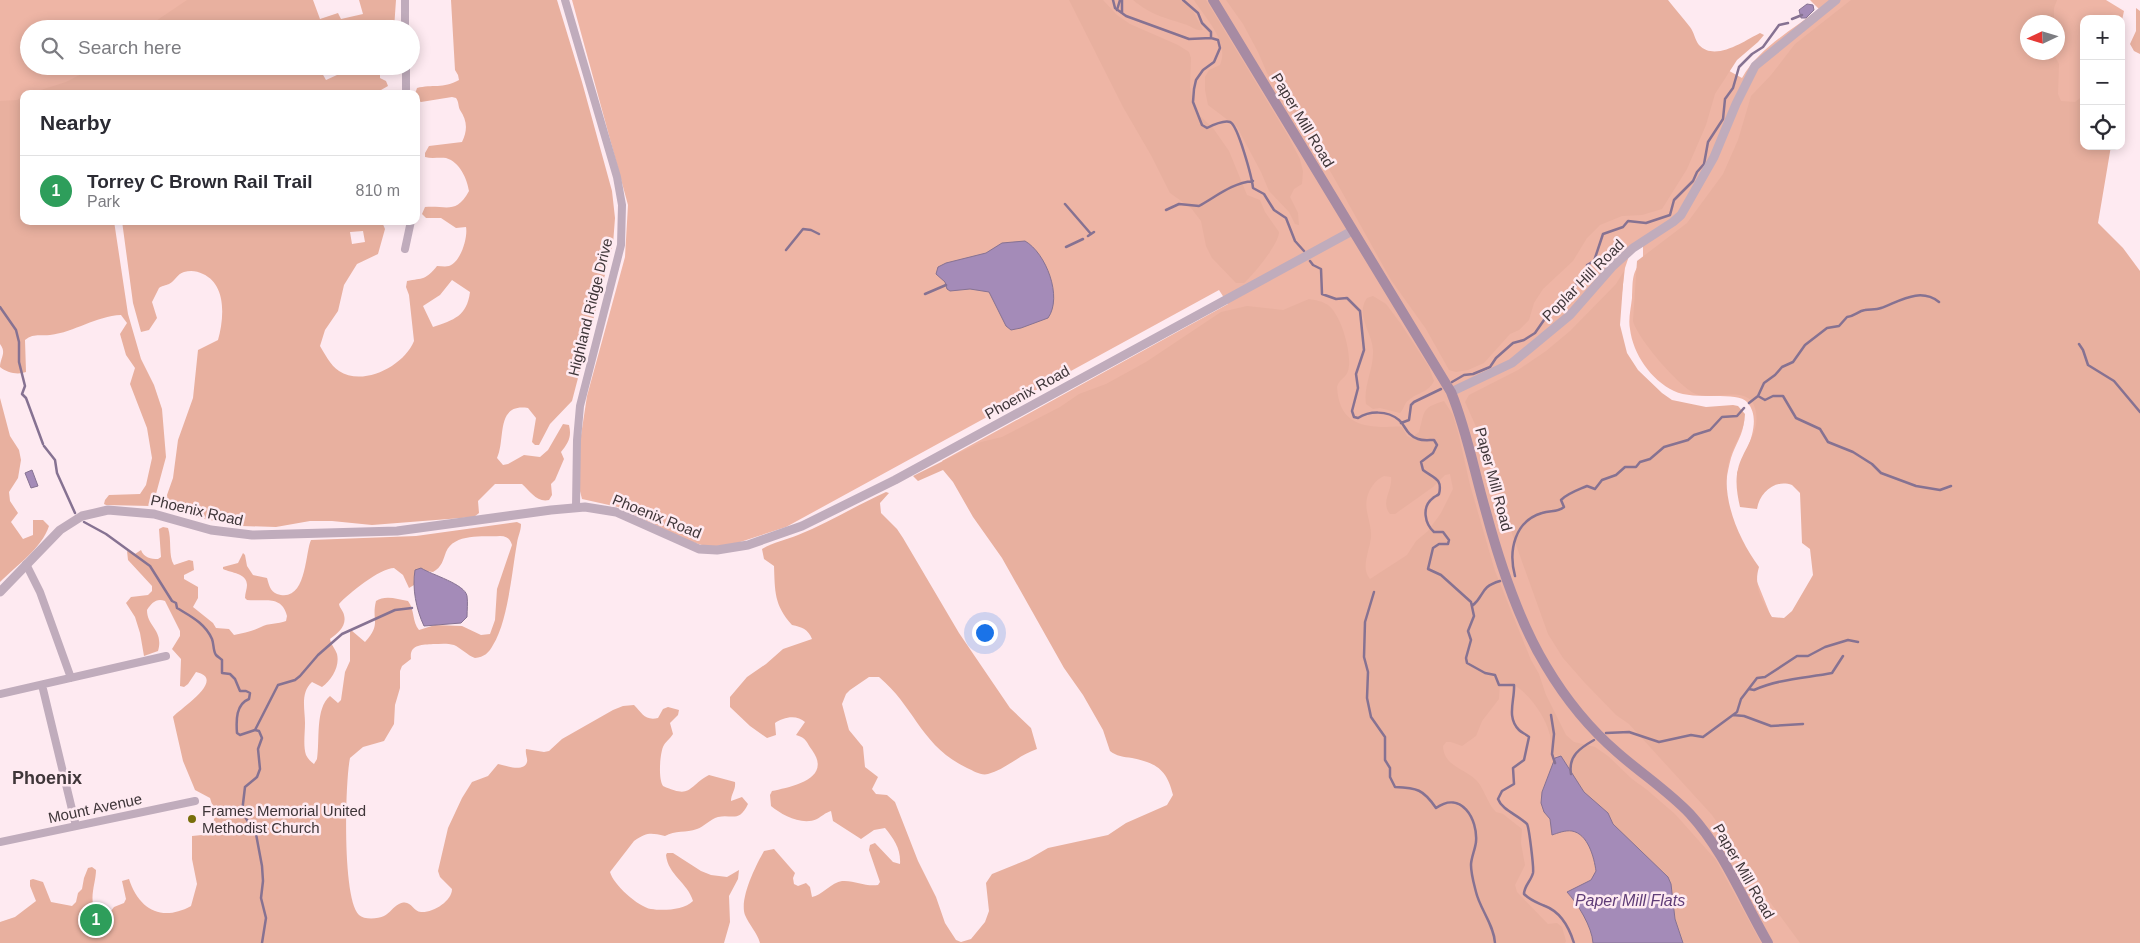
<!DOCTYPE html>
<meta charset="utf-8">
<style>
body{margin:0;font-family:Arial,sans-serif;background:#f7f7f7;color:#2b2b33}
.controls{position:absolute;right:15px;top:15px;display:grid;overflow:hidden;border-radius:10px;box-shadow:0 2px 12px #0003}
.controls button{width:45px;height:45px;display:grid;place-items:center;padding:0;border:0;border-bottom:1px solid #e1e1e2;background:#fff;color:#2b2b33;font:25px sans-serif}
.compass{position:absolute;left:2020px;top:15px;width:45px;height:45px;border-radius:50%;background:#fff;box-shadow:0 2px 12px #0003;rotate:266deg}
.you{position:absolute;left:984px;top:632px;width:18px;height:18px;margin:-12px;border:4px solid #fff;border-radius:50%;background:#1a73e8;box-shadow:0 0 0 8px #1a73e833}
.badge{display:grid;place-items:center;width:32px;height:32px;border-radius:50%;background:#db2777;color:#fff;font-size:16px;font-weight:700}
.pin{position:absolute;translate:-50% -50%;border:2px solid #fff;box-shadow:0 1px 5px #0006}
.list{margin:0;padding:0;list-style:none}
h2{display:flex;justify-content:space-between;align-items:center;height:65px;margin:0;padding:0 20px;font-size:21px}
h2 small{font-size:16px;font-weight:400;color:#7c7c81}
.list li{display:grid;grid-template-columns:32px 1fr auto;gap:15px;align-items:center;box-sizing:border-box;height:70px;padding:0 20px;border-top:1px solid #e1e1e2}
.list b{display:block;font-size:19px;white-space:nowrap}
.list p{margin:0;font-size:16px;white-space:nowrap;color:#7c7c81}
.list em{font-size:16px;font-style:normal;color:#7c7c81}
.icon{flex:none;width:28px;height:28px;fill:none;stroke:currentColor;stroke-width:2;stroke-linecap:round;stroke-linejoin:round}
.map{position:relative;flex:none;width:2140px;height:943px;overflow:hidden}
.search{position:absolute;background:#fff;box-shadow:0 2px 12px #0003;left:20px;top:20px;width:400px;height:55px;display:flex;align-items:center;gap:12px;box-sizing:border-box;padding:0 18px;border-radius:28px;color:#7c7c81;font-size:19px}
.panel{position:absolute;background:#fff;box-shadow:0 2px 12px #0003;left:20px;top:90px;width:400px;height:135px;border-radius:10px}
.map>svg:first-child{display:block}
</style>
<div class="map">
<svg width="2140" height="943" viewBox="0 0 2140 943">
<rect width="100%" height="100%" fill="#feeaf1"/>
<path fill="#eeb5a5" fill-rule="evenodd" d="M0,0H214L177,29H29V66H108L59,94H24V114L0,127Z
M572,0H1626V14L1742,78C1760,47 1791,31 1819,9L1810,0H2106L2124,11L2121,25V19H2084V146L2140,943H1081L1208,820L1178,762L1145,756L942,461L1228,304L1219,290L786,527L734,544L708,547L689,541L618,507L582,499L579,487L580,442L587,396L625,257L628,205ZM2028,22H2058V52H2028ZM1643,245V260C1631,272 1633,282 1632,298C1631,308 1628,319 1630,329C1633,354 1651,380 1674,391C1695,401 1738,391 1747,402C1764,421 1745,453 1737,473V482L1820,478L1864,617L1774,624L1725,502C1725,486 1727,473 1731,458C1736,442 1747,430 1743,413L1682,407L1660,395L1640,376L1623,348L1618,325L1625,268L1630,253Z"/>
<path fill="#e8b09f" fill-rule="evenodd" d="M187,0H313L320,19L338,13L341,19L363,14L359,0H396L394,29H144Z
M451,0H557L582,82L612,191L615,218L613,244L572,401L550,424L539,445H535L532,442L536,418L528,408C495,403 506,439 497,458L503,465L508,464L524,455L540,457L548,450L563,424L569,425C572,437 568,443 561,452L564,459L555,480L551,484L552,495L549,500C537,503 530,491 522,484H495L478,501L479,513L474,517L372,525L332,521H310L276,527L242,526L199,518L171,510L169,508L167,495L173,478L178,440L193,398L198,350L218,340C224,319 227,285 203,274C197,271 191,270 184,272C177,274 175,281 169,284C165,286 163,285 159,288L152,302L157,318L149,330L141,332L133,303L122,221H366L369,223L382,222L385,229L378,254L357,264L344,285L338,311L325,330L320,346C325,354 330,365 339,371C363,387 404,366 414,341L409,295L406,287L407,281C423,278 426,280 437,266C441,266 445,267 449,266C461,262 468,237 466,227L456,228L441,218H426L422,214L425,207C446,205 456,215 469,191C467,179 460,162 446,158C439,157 432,159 425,157V153L429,146L462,142C468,130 467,120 460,110C458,106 459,102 456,98L452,97L421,102L416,99L415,94L417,88C432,84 443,89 459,80L458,75L455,70ZM363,231L365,242L352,244L350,232ZM452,280L470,292C467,316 454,320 433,327L423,306L440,295Z
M1069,0H1103L1117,15L1130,24L1178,45L1189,52L1191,58L1190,87L1194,106L1199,115L1213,128L1229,151L1247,195L1260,200L1265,212L1279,232C1279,244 1253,275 1244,283H1236L1212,258L1206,246L1201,221L1191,208L1170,193L1152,157L1123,107Z
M1133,0H1180L1192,9L1203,30C1195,31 1192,26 1184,24C1163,17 1151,15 1133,0Z
M1194,0H1206L1287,134L1300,159L1303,171L1302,184L1294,189L1290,197L1298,213L1299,225L1295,224L1289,212L1269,191L1261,172L1237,127L1208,105L1205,90V77L1209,70L1220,65C1230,42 1205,18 1194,0Z
M1226,0H1668C1675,9 1683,18 1690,27C1694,32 1695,40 1699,45C1715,62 1744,41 1760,33L1764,35L1758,42L1737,60L1715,94L1706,125L1687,169L1662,209L1642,215L1622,216L1600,225L1587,238L1573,261L1543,289L1534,303L1529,320L1519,330L1510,334L1484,363L1468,370L1456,372L1449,370L1426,329L1391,280L1333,176L1280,89L1267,73L1258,52L1243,24Z
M1851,0H2057L2054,8V22H2028V52L2053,53L2059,64L2058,94L2061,101L2075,102L2084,95V146H2111L2098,223L2123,248L2140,271V943H1800L1767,898L1753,874L1712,815L1629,724L1616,715L1585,683L1563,658L1548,634L1510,528L1493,472L1482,440L1465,402L1469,395L1518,370L1546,351L1570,331L1616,284L1624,271L1620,325L1627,353L1638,370L1662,393L1672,400L1706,407L1733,405L1738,406L1745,414C1745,431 1733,445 1729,461C1720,497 1738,538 1759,567C1753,586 1762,601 1772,617L1784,618L1792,611L1813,575L1810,549L1802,543L1800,493L1792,485C1775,479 1760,492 1757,509L1740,507C1737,494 1735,481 1738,469C1743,448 1762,431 1755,408C1748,384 1713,401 1696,394C1680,388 1637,338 1633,321L1637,261L1687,223L1723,174L1738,140L1751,96L1771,75L1795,44Z
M2136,8L2140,11V54L2134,51L2130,44L2136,31Z
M85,66H318L326,80L350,69L349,66H384L380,73V78L386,81L388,86L374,94H28L66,82L85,72Z
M24,96V221H114L128,314L141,359L154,385L162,409L166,457L153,505L150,506L106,505L104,504L105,500L109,495L140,494L146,485L152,458L147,428L130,384L135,368L126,355L120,334L127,323L121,315C96,316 75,332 50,335C40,336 33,333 25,340L26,372C18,375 7,373 0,367C0,358 7,353 0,344V101L17,100Z
M1373,296L1386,304L1401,324L1429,367L1434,381C1428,393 1418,392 1409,400C1404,403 1404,409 1400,413L1380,408L1373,409L1366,404C1363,386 1374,369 1373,350C1372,332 1355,315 1367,298Z
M1309,299C1315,300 1322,301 1328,305C1341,314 1353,355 1348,371C1346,378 1339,379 1337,387C1339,419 1356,427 1386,427C1391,427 1396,426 1402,427L1407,436L1411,438L1419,432C1425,411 1421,408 1444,401L1453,415L1459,436L1470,485L1495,571L1531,660L1539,674L1546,695L1566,735L1574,742L1595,747L1608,756L1632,779L1646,789L1675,814L1716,860L1761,943H1683L1675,919L1673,898L1664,872L1642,854L1613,824L1608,813L1584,792L1561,756L1552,755C1550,747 1552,740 1549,732C1545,715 1520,678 1500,683L1499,699L1482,721L1476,736L1462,746L1451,742H1446L1443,746C1444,767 1465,768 1477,781C1485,790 1487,803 1496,812L1503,814L1522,829L1521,843L1525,865L1515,885L1517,892L1548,924L1557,923L1562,927L1566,941L1565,943H760C757,932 749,925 745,915C739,899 756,865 764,851L774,849L795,873L793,878L794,884L798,886L806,883L810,887L812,897C821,896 832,882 842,881C855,880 865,887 878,885L880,882L869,850L870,845L875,843L893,862L900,864C901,849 894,839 885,828L874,830L861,839L833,821L831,811C825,813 822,816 817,819C802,826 782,815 771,806L770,795L772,791C791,787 833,779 812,750C806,742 807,738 796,735L805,722C797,714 783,717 775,723L776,735L767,738L750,726L730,707V697L747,677L766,664L783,649L812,639C808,629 802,627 792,625C774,605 775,591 774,566L764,559L762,549C774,542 786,540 798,535C828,523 857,505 886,492L889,493L880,503L881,513L897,529L903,538L959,633L1010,708L1031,728L1037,749C1019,755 1006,769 988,774C981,776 974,771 967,768C921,746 915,707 879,677H869L850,690L846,694L842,704L849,730L863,747L865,767L878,777L872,789L876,794L887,795L895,802L918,861L936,897L945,923L956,940L961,942L971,939L985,922L989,911L986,883L992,874L1029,859L1048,848L1108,835L1126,823L1167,805L1173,795C1167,770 1157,763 1132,758C1124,757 1116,756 1110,751L1103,730L1083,695L1064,668L1002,558L973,517L953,482L943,470L918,481L913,476L981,442L1002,437L1060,407L1079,394L1106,384L1146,362L1221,312L1247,306L1283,310ZM1450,474L1453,489L1441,513L1428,531L1416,541L1407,555L1370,579C1360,568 1370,550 1371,537C1372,524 1364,511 1367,498C1369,489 1375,480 1384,476L1391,477C1393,490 1380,502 1390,514H1395L1433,487L1445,475Z
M0,398L10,436L19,450L21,460L18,478L9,492L10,501L18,513L11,522L23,539L33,535V520H43L49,526C42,548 16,566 0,582Z
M517,522L521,524C521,531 518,536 517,543C512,571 508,621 493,645C489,653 484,657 475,658C467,655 461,648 454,645C447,643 440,644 433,644C422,645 409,644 411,659L402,666L400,671V688L395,705L394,724L384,741L363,747L350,758C345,782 342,899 359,915C364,920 378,919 384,916C390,913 393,907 399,904C411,898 412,911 421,912C433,913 452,901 452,889L440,877L438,871L448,828L462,798L472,782L488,776L498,764C504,765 524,773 527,762C528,759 525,754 526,749L544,752L549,751L562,739L613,710L623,706L634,705C642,713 645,721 658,718L663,709L668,707L679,710L678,715L670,723L673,734C670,739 665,742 663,747C660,754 658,779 663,786C692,799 687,787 709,775L735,782C736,790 731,794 731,801L742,797L748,804C739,823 732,814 718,817C710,819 704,827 697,829C686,833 675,830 665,836C650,833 648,832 634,841L610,872C613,884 638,907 651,909C663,911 684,910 693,901C688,883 668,875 666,855L667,853H673L701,871L711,875L727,877L739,870L738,879L729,896L730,922L724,943H0V922L15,917L36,901L30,886V880L33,879L43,882L51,902L72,906L76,902L78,893L82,889L84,878L88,868L92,867L96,870C96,885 85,906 102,916L108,915L114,907L124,903L126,899L122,881L129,879C139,910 162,922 191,906L197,884L192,859V836L202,835L212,830L215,814L210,798L195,790L193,785L183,761L173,717C175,712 229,679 196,672L188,684L184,687L180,686L181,659L172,649L180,636V631L165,601C156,598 152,603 147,610C147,627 164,630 158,651L144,656L140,633L135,617L126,603L131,597L148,595L152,591V586L128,560L127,551L135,554L141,550C144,558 151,559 158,559L161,557L159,529L163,527L168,528C172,539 168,556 174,565L189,560L193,561L194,570L184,575V579L198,587V598L193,607L213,623L216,628L229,629L234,635C244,633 253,631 261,627C268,623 278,624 286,621L287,616C282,594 263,602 247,600L245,598C245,593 247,589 247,585C247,573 231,573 223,569V567L238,563L243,553L245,555L247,566L253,575L267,578C269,585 270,591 277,594C307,604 305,552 311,540L416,536ZM500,536C507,536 510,539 512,545L497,589L495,620L490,634L481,635L462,626L435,625L419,630C412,622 415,610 408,601C397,599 385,595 376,601C371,621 382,623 365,642L351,630L350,632V661L345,672L341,700L338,703L330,696C315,708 320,741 317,759L314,764C311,762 308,759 306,755C303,746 305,733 305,723C305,709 300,693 312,682L322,687C332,680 340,666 337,654C335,648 331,645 330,639C338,633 347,626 344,615C343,610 340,609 339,604C348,594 380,568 394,568L403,575L409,588L414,585V578L418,570L433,572C442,567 443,560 446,552C454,533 483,537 500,536Z"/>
<path fill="#a48bb8" stroke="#867292" d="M1807,4L1813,5L1814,10L1806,18H1801L1799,10Z
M1025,241C1046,253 1063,297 1048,318L1021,328L1011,330L1006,326L989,292L970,289L950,291L947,289L945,282L936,274L938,267L946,263L986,253L1002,243Z
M32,470L38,486L31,488L25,473Z
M421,568C432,575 465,584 467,596C468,603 467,610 467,617L461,623L424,626C416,609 412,588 415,570Z
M1561,756L1584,792L1608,813L1613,824L1668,877L1671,884L1675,919L1683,943H1593C1592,927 1578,904 1567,892L1591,880L1596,871C1594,857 1588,834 1572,831C1565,830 1558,833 1552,835L1550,819L1544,812L1541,803L1542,792L1555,758Z"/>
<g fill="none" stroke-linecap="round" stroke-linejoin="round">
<path stroke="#867292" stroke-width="2.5" d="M1113,0L1115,8L1126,16L1189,39L1211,38L1218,40L1220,48L1214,62L1203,70L1196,80L1194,89L1193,102L1202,125L1207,128C1213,125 1223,120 1230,122C1238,125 1252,178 1253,188L1264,194L1274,210L1286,218L1295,241L1304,251
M1122,0V13
M1183,0L1198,13L1202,23L1211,32V38
M1117,10L1120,0
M1792,19L1802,15
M1065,204L1091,234
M1166,210L1179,204L1199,206C1217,196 1232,183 1253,181
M1088,236L1094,232
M1066,247L1083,239
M786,250L803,229L811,230L819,234
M1310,261L1313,265L1321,269L1322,294L1336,299L1347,298L1360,311L1364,350L1356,374L1358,388L1352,411L1354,417L1358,418C1369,411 1387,410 1399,420C1406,426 1406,435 1418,439C1423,441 1429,440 1434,440L1437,445L1433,453L1421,462L1423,470C1433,478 1443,478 1439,494C1437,496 1435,496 1433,498C1421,507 1425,524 1434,532H1443L1449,540L1448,544H1439L1433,548L1428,569L1441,575L1471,602L1474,616L1468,631L1471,640L1466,658L1467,663L1485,673L1495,675L1499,685H1514C1515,700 1506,717 1519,730C1522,733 1526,734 1529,737L1524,760L1513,768L1514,784L1502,791L1498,799C1502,810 1518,815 1527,824C1529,827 1534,868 1533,873C1531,881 1524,886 1524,894C1531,901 1536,902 1545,906C1561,912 1569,927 1574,943
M925,294L946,285
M0,307L16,330L19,342V362L25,386L22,394L26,398L43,444
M2079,344L2083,350L2088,365L2114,381L2140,412
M1452,382L1464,375L1473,374L1490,367L1496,358L1513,343L1524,340L1535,333L1553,307L1568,296L1572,287L1584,279L1588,272L1587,265L1594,261L1603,234L1623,227L1628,221L1646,223L1670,215L1674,200L1693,181L1697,172L1704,164L1708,142L1723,119L1725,99L1733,88L1739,67L1752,54L1763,47L1779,25L1788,23
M1758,396L1765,400L1773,396H1783L1796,418L1820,429L1828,442L1853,452L1872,464L1881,473L1916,486L1940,490L1951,486
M1749,403L1758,396L1764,383L1775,375L1782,367L1793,362L1805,345L1827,328L1839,326L1847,317C1855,316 1858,311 1865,310C1870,309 1876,310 1881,308C1900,301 1920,287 1939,302
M1401,423L1409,420L1411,405L1414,402L1441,389
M44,446L55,460L57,473L75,513
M84,522L106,534L150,566L172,601L176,603L177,608C190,616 205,623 212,639C214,644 213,651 216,655C218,657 220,658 222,660V673L230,674L235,679L240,691H246L250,693L249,699C236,704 236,720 237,733L240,735L255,730L278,685L295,680L300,676L318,655L342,634L395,610L412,608
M1515,576C1508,550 1515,521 1542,513C1551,510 1557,513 1564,507L1561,500C1568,493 1578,490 1587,486L1595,489L1602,480L1616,475L1625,467H1636L1640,462L1650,459L1664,447L1688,440L1694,435L1710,430L1722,417L1737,416L1744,408
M1374,592L1365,622L1364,657L1368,672L1367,698L1371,717L1385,737V760L1390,768V777L1395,787C1417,788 1423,789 1436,808C1461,790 1478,819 1476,842C1475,850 1471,858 1471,865C1471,874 1474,884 1476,892C1480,909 1494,925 1495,943
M1472,606C1485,596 1479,587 1500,581
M1749,689L1754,690C1778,679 1806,678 1832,673L1843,656
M1551,715L1554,734L1552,754L1555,763
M1733,715L1744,716L1771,726L1803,724
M255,730L259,731L262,738L258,749L260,769L257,777L245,787L242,812L256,834L262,866L263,881L261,898L266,918L262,943
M1606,733L1629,732L1659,742L1691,735L1703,737L1737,712L1741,699L1757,678L1765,677L1797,656H1808L1825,647L1848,640L1858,642
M1571,774C1568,756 1580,748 1594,740"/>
<path stroke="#c0acbc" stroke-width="8" d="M405,0V29
M565,0L617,177L622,205L621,245L580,406L577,440L576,507
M406,66V94
M405,249L411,221
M26,564L40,592L71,678
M42,685L76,826
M0,694L166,656
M0,842L195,801"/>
<path stroke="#c0acbc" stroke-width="9" d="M1451,392L1512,363L1570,315L1612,267L1633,248L1673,222L1681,215L1714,157L1736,104L1755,66L1836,0
M0,592L60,530L82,516L108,510L154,514L211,530L252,535L397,531L551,510L585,507L616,512L699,549L717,550L748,545L802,526L895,480L1352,231"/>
<path stroke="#a78ba3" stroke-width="10" d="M1213,0L1451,392C1467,431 1474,471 1486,512C1500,564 1518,620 1546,666C1565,698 1590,729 1618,753C1642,774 1668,791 1690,814C1724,851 1743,900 1768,943"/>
</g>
<circle fill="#786e0a" stroke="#feeaf1" stroke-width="2" cx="192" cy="819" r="5"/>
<g text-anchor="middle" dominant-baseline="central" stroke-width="5" stroke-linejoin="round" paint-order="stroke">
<g font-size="15" fill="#3f3639" stroke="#feeaf1">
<text transform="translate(1303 120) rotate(59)">Paper Mill Road</text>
<text transform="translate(1583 280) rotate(-45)">Poplar Hill Road</text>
<text transform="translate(590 307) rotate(-76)">Highland Ridge Drive</text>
<text transform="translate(1027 392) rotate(-29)">Phoenix Road</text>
<text transform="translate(1494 479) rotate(75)">Paper Mill Road</text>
<text transform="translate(197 510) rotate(13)">Phoenix Road</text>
<text transform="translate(657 516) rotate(22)">Phoenix Road</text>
<text transform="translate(95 808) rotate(-12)">Mount Avenue</text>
<text transform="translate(1744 871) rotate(60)">Paper Mill Road</text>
</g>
<g font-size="15" fill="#3f3639" stroke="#feeaf1" text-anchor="start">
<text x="202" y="810">Frames Memorial United<tspan x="202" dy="17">Methodist Church</tspan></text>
</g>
<g font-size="16" font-style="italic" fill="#603e78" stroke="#feeaf1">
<text x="1630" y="900">Paper Mill Flats</text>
</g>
<g font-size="18" font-weight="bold" fill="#3f3639" stroke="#feeaf1">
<text x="47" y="778">Phoenix</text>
</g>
</g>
</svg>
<div class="controls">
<button>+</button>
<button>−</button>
<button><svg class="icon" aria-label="locate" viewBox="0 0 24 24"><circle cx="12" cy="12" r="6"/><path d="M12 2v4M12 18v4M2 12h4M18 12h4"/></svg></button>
</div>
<svg class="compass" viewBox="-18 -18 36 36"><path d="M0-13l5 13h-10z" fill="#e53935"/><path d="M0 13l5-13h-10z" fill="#7c7c81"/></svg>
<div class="you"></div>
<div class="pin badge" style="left:96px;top:920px;background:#2e9e5b">1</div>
<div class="search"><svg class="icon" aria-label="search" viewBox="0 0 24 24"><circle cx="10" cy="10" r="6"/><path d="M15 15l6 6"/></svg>Search here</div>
<section class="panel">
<h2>Nearby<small></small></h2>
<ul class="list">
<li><span class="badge" style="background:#2e9e5b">1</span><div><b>Torrey C Brown Rail Trail</b><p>Park</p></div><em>810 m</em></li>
</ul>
</section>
</div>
